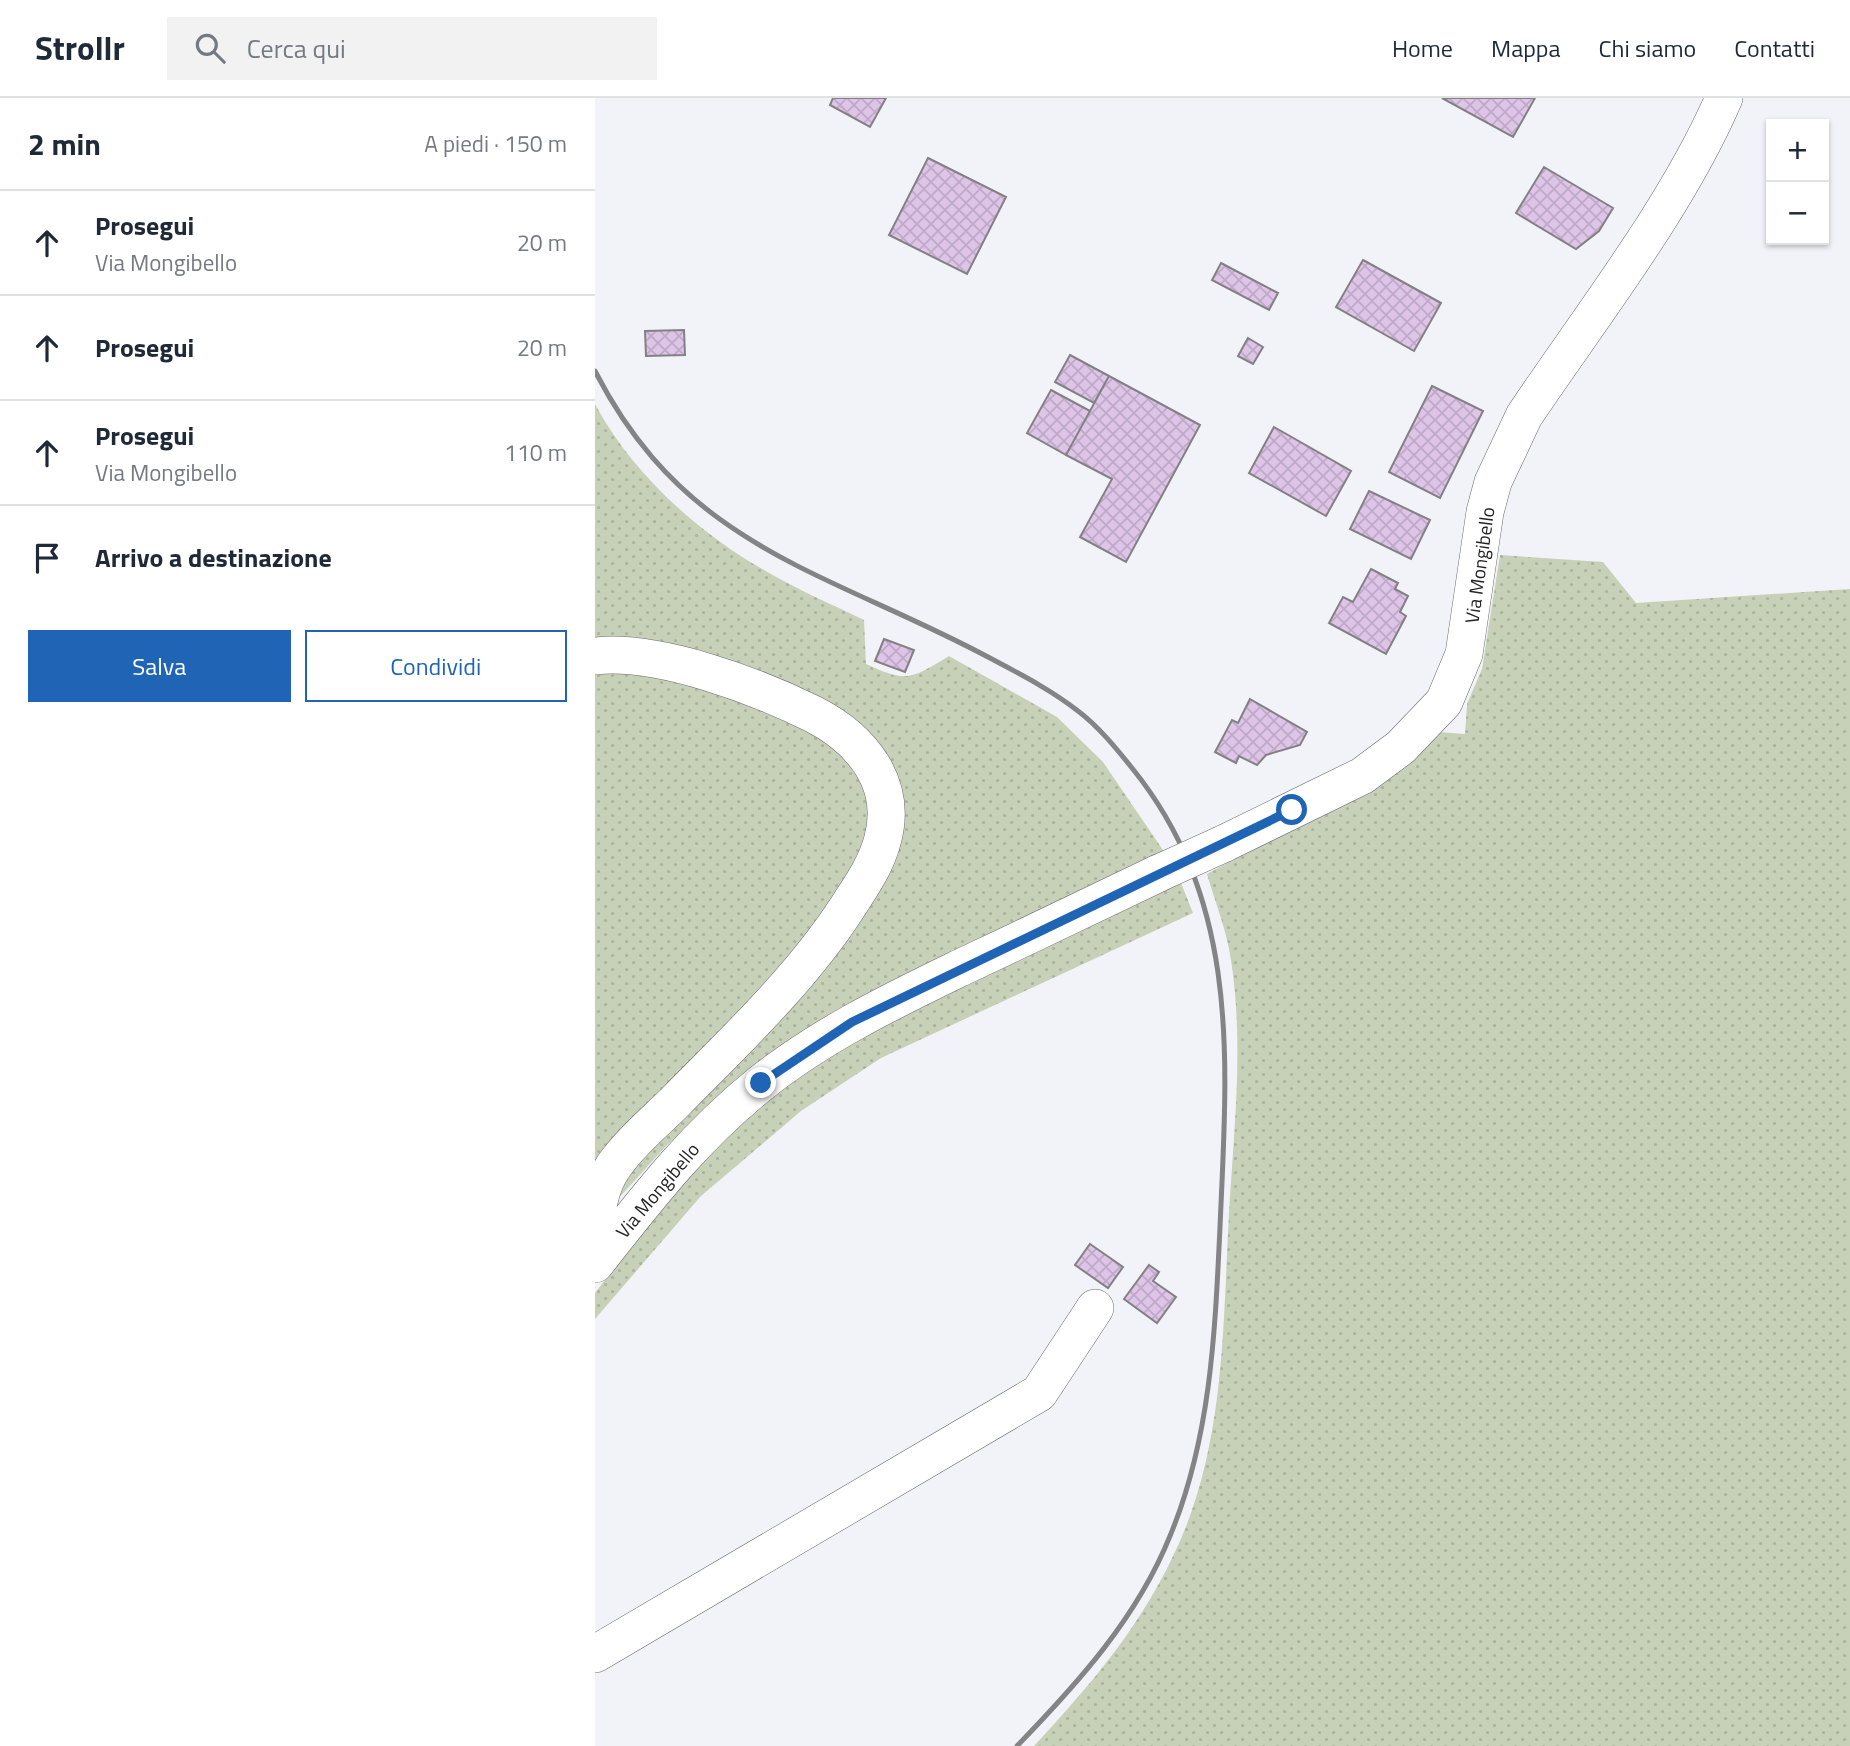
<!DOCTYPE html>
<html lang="it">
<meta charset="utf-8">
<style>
body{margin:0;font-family:"Titillium Web",sans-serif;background:#f2f2f3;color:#1f2937}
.controls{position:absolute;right:21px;top:21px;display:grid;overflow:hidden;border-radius:0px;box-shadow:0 2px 5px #0004}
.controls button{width:63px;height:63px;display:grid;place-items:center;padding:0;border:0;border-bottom:2px solid #e0e1e3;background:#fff;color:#1f2937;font:35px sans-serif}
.stop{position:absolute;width:21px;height:21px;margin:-16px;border:5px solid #2064b5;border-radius:50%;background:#fff}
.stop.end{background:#2064b5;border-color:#fff;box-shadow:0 2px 7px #0008}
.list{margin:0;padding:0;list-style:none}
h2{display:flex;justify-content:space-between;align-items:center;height:91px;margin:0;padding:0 28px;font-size:30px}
h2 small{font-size:23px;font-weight:400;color:#747a83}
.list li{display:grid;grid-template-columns:46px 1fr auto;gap:21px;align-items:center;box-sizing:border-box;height:105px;padding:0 28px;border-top:2px solid #e0e1e3}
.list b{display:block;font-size:26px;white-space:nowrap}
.list p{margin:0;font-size:23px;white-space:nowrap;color:#747a83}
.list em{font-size:23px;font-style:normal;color:#747a83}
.actions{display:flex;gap:14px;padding:21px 28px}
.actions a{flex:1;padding:16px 0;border:2px solid #2064b5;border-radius:0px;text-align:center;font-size:24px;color:#2064b5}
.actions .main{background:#2064b5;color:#fff}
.icon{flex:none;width:38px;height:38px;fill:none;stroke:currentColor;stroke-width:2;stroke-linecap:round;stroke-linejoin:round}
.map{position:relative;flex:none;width:1255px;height:1648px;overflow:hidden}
header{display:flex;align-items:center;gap:42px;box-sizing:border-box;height:98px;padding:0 35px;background:#fff;border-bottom:2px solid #e0e1e3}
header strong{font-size:33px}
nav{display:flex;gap:38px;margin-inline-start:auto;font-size:24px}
.search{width:490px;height:63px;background:#f2f2f3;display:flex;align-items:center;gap:18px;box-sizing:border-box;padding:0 24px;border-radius:0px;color:#747a83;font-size:26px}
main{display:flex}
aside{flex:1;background:#fff}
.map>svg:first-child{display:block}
</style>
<header>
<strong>Strollr</strong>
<div class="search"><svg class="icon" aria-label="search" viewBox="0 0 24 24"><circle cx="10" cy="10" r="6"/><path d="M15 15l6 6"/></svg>Cerca qui</div>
<nav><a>Home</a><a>Mappa</a><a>Chi siamo</a><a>Contatti</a></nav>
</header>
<main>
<aside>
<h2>2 min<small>A piedi · 150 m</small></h2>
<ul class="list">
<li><svg class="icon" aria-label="ahead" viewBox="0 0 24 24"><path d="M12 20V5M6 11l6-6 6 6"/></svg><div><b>Prosegui</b><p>Via Mongibello</p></div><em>20 m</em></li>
<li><svg class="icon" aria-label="ahead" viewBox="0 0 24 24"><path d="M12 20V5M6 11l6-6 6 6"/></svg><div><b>Prosegui</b></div><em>20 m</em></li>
<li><svg class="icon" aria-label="ahead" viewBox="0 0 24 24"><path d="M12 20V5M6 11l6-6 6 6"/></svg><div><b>Prosegui</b><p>Via Mongibello</p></div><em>110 m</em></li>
<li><svg class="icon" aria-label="arrive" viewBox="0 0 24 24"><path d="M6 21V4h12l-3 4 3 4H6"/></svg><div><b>Arrivo a destinazione</b></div></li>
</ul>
<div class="actions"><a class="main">Salva</a><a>Condividi</a></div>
</aside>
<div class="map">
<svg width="1255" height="1648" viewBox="0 0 1255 1648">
<defs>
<pattern id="grass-dots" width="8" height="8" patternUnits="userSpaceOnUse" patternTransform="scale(1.75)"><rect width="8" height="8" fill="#c7d1b7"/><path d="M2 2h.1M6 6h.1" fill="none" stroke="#abb39d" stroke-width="1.8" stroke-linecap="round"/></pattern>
<pattern id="building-cross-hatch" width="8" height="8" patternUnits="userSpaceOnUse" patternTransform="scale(1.75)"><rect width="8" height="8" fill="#dec5e8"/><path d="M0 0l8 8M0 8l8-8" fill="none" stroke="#bea9c7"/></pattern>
</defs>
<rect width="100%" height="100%" fill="#f2f3f8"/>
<path fill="url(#grass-dots)" d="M0,306C36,374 102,434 169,472C201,491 236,506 269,522L271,566C312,585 316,581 354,558L462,619L508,664L570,755L128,997L71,1048L13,1112L11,1097L291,768L264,633L0,548Z
M905,457L1008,464L1041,505L1255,491V1648H439C499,1583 549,1525 585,1443C630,1340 628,1225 634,1115C639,1031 649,946 636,862C632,833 620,804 612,776L775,687L844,634L870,636L872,606L887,571Z
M0,570L96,578L252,646L281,715L246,807L0,1085Z
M586,785L598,815L286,960L206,1013L106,1098L0,1221V1195L97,1068L130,1031L260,936Z"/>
<path fill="url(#building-cross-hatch)" stroke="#838084" stroke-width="2" d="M238,0H291L275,29L235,7Z
M847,0H940L918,39Z
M333,60L411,99L372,176L294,137Z
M949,69L1018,110L1004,133L981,151L921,115Z
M768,162L846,205L819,253L741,209Z
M626,165L683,195L674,212L617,182Z
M89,232L90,257L51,258L50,233Z
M653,240L668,249L658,266L643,258Z
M475,257L514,278L499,305L460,284Z
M514,278L605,327L531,464L485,439L517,381L471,357Z
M837,288L888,313L845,400L794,374Z
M456,292L495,313L471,357L432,335Z
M679,329L756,373L731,418L654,375Z
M774,393L835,422L816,461L755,431Z
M776,471L803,485L800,491L813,498L805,514L811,518L791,556L734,525L748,499L758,504Z
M289,541L319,552L310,574L280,563Z
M655,601L712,634L705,647L671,657L662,667L644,658L641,665L620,654L637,622L643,625Z
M495,1146L528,1169L513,1190L480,1167Z
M554,1167L564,1174L558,1183L581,1199L562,1225L529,1201Z"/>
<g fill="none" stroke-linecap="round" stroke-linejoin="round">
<defs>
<path id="minor" d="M0,558C64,551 161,588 218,616C267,641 304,686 287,744C280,769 266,788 252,810C205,882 140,943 80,1004C61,1023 40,1040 24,1061C8,1080 4,1100 0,1124
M628,746L767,678L806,649L849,604L869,556L890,414L898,384L929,318C996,218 1082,109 1129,0
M0,1166C53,1099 97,1041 165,986C226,937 297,903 367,869C433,838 499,806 564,775
M0,1556L444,1295L500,1210"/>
</defs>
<use href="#minor" stroke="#6a6b6f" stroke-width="38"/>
<use href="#minor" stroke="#fff" stroke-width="37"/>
<path stroke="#848487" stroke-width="5" d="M0,273C91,451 232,473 393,559C423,575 455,591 483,613C503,628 521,650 537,670C647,806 632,965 625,1129C620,1234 616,1339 575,1438C542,1520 483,1585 422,1648"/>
<defs>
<path id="minor-bridge" d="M564,775L628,746"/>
</defs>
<use href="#minor-bridge" stroke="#6a6b6f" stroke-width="38" stroke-linecap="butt"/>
<use href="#minor-bridge" stroke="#fff" stroke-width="37"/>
</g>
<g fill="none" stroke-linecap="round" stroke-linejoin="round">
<path stroke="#2064b5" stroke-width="9" d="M166,985L257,924L697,712"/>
</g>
<g text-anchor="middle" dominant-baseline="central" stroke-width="6" stroke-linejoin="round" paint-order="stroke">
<g font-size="19" fill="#242426" stroke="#fff">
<text transform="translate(884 467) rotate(-82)">Via Mongibello</text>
<text transform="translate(62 1092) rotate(-50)">Via Mongibello</text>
</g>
</g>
</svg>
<div class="controls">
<button>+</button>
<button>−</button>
</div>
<div class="stop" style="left:697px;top:712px"></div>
<div class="stop end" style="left:166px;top:985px"></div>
</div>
</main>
